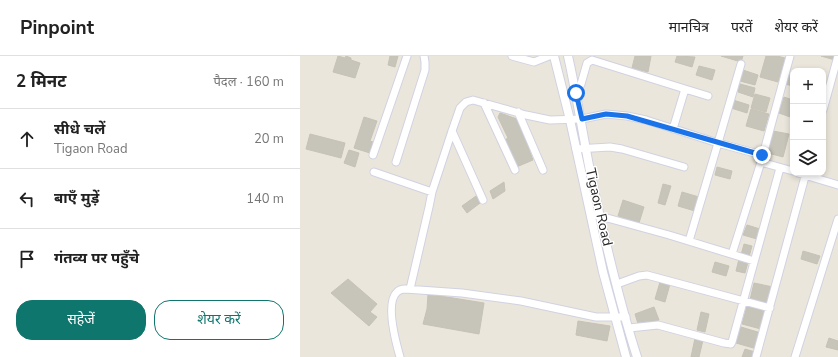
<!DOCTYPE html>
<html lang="hi">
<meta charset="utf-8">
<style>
body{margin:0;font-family:"Nunito Sans","Noto Sans Devanagari",sans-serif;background:#f2f2f2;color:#222}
.controls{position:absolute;right:12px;top:12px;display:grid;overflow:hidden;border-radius:8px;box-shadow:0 2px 6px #0003}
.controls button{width:36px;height:36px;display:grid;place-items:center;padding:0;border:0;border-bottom:1px solid #e0e0e0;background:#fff;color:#222;font:20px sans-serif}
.stop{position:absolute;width:12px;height:12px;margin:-9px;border:3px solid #1a73e8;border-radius:50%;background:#fff}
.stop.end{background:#1a73e8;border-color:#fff;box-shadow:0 1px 4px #0008}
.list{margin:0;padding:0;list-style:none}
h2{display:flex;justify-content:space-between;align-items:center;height:52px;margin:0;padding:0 16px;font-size:17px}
h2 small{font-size:13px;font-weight:400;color:#767676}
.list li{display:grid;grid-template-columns:26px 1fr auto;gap:12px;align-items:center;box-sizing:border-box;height:60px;padding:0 16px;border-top:1px solid #e0e0e0}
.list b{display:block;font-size:15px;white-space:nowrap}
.list p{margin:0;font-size:13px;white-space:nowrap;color:#767676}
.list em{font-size:13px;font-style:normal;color:#767676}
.actions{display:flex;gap:8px;padding:12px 16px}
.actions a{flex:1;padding:9px 0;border:1px solid #0f766e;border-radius:16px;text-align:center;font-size:14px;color:#0f766e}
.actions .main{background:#0f766e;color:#fff}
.icon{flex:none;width:22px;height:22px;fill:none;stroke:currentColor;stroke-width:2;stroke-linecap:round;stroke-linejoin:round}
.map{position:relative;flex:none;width:538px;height:301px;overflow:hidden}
header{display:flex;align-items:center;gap:24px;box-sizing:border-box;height:56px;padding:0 20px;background:#fff;border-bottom:1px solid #e0e0e0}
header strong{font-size:19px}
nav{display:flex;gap:22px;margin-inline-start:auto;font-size:14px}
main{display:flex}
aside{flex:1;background:#fff}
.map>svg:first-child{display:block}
</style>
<header>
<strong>Pinpoint</strong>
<nav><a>मानचित्र</a><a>परतें</a><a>शेयर करें</a></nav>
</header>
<main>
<aside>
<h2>2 मिनट<small>पैदल · 160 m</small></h2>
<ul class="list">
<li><svg class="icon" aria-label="ahead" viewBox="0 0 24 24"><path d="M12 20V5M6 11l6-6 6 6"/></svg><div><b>सीधे चलें</b><p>Tigaon Road</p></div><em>20 m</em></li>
<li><svg class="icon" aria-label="left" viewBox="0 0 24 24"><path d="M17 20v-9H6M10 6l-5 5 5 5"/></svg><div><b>बाएँ मुड़ें</b></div><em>140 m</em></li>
<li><svg class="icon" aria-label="arrive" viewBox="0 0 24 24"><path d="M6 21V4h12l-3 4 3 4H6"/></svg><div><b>गंतव्य पर पहुँचे</b></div></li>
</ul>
<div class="actions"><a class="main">सहेजें</a><a>शेयर करें</a></div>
</aside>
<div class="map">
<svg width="538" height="301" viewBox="0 0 538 301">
<rect width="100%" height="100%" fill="#ebe6db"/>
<path fill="#c7c4ba" stroke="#c6c2b5" d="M38,0L45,2L46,0L51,2V4L60,7L55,22L33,16Z
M90,0H98L95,11L88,9Z
M335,0H351L348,16L332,12Z
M377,0L395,1L392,11L375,6Z
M421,0H443L441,6Z
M466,0H477L485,2L478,26L460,21Z
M521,0H536L535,4Z
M399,10L415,14L412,24L396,19Z
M443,14L458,19L455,29L440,25Z
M487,18L493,20V30L485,28Z
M440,28L455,32L453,41L438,36Z
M455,38L470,42L466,56L451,52Z
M484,41L493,44V62L479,57Z
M433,44L449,49L447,57L431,52Z
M451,53L469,58L464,75L446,70Z
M200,57L217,63L230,91H228L233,104L214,112L203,85L208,82L198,61Z
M64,61L77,65L70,85L73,86L70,97L54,92Z
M473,75L489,78L483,101L468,97Z
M10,78L45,87L41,102L6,93Z
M49,94L59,97L55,111L44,107Z
M417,111L432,115L430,123L415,119Z
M204,126L205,135L193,143L190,135Z
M363,128L371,130L365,149L358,147Z
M382,136L399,141L395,155L378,150Z
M176,140L180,147L167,157L162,150Z
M323,144L344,151L339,167L318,160Z
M447,169L460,173L457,183L443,179Z
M444,188L452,190L449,201L441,199Z
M503,195L520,200L517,208L501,203Z
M439,203L448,206L445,217L436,215Z
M415,206L429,210L426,220L412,216Z
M48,223L77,248L70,256L77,261L69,270L31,237Z
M360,226L370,228L365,246L355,243Z
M454,227L473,231L469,249L450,244Z
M128,238L184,247L179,278L123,268L127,253Z
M447,250L466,255L461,273L442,268Z
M354,251L359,264L339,271L335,258Z
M401,256L409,258L405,276L397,274Z
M278,265L310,270L307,285L276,279Z
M441,271L461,277L457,293L436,287Z
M395,282L403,284L399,301H391Z
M529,282L538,285V294L526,291Z
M445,293L455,296L454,301H442Z"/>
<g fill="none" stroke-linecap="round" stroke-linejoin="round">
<defs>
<path id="minor" d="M212,0L234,6L249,0
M385,33L408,40
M276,37L281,28L287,7L292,4L385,33L373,73
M184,47L215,114
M523,54L538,0
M218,56L243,114
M152,75L183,144
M276,93L310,91L322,93L384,111
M73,99L107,0
M96,106L125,14V6L124,0
M461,106L493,115
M74,116L132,136L152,75L160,52L166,46L173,44L226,59L250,64L282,63L306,58L327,60L346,64L418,87L441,8
M498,117L538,129
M295,159L300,160L369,179L454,205
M389,185L418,87L462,99
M432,198L461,106L490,0
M317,228L339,220L347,219L470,252
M110,233L129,151L132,136
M329,272L358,269L424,287L431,288L432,286L480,112
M100,301C96,287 85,247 97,236C99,234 102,233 105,233L162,237L221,245L296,261H326
M456,301L506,117
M495,301L538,163"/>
<path id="tertiary" d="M254,0L270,64L303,216L326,301
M268,0C277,40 283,80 291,120C304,181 318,242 337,301"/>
</defs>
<use href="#minor" stroke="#d1d2e2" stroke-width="9"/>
<use href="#tertiary" stroke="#d1d2e2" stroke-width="10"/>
<use href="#minor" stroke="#fff" stroke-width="7"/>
<use href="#tertiary" stroke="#fff" stroke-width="8"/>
</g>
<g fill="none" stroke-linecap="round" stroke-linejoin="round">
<path stroke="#1a73e8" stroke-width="5" d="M276,37L282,63L306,58L327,60L462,99"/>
</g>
<g text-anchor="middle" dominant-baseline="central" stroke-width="3" stroke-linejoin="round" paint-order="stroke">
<g font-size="14" fill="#292929" stroke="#fff">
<text transform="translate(299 151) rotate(77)">Tigaon Road</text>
</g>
</g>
</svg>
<div class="controls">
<button>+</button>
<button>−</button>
<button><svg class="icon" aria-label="layers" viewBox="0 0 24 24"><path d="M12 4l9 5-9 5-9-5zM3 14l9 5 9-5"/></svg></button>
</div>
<div class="stop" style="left:276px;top:37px"></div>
<div class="stop end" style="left:462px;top:99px"></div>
</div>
</main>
